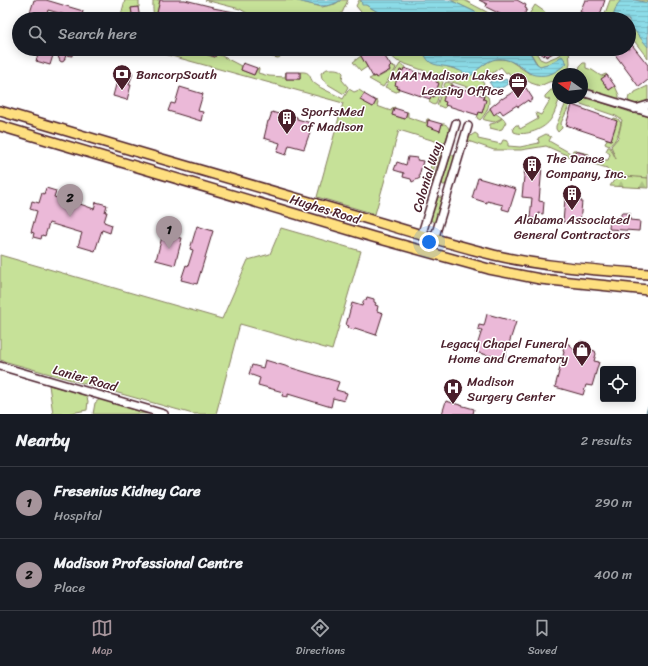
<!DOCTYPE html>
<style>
body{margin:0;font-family:Sriracha,sans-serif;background:#242831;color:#f1f3f6}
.controls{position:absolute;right:12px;bottom:12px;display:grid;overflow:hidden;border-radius:4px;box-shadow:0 2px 10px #0003}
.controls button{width:36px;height:36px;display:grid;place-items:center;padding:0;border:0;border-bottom:1px solid #363941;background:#171b24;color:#f1f3f6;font:20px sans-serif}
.compass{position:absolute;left:552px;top:68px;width:36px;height:36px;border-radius:50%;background:#171b24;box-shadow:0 2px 10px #0003;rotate:285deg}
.you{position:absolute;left:429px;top:242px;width:14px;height:14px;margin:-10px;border:3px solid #fff;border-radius:50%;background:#1a73e8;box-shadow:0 0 0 6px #1a73e833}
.badge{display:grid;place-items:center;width:26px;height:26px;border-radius:50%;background:#a6949b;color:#111;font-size:13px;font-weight:700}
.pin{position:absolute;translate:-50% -33px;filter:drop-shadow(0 1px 2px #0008)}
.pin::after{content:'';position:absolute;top:21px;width:14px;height:12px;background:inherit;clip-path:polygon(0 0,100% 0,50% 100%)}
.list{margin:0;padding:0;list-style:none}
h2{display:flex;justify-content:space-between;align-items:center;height:52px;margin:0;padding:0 16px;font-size:17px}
h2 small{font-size:13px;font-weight:400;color:#9ea1a6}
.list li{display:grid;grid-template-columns:26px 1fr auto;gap:12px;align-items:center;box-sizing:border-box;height:72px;padding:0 16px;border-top:1px solid #363941}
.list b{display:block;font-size:15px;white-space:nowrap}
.list p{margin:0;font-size:13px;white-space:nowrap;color:#9ea1a6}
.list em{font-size:13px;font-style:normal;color:#9ea1a6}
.icon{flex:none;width:22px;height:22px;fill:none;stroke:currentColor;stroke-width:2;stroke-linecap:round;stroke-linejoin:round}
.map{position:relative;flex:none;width:648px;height:414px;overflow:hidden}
.search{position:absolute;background:#171b24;box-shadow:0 2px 10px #0003;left:12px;right:12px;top:12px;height:44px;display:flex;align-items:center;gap:10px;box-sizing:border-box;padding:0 14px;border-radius:22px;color:#9ea1a6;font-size:15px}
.sheet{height:196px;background:#171b24}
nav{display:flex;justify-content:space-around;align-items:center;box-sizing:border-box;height:56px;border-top:1px solid #363941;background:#171b24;font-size:11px;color:#9ea1a6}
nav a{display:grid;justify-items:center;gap:2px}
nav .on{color:#a6949b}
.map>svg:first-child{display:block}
</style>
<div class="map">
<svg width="648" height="414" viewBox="0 0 648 414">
<defs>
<pattern id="forest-firs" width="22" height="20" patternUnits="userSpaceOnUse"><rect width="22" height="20" fill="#c6e198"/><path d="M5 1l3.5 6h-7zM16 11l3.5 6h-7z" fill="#acc183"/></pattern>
<pattern id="water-rules" width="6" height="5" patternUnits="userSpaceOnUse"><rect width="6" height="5" fill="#8cdce8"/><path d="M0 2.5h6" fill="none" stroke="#7abcc7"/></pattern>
</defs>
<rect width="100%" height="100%" fill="#fff"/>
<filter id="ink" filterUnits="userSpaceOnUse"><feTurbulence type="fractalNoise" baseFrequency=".025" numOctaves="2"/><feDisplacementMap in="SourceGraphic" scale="8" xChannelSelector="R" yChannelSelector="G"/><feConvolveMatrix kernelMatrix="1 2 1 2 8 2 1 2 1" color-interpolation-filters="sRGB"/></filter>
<g filter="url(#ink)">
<path fill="#c6e198" stroke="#888062" d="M125,0H139V7L131,8L133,19H120Z
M153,0H160L157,13L161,14L160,19H156C152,13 153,7 153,0Z
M205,0H294L322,7L335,4L341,0H348L342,13L334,19H257L240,9Z
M359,0H361V2L390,19H364L361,12L356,6Z
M450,0H464L500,19H490Z
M610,0H648V59L629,34V19H603Z
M535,5L545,12L547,14L541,16L539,14L530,19H526Z
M146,49H202L201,53L215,57L218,49L219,51L218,54L241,66L244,62L241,70L254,75L258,68L259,69L258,73L269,76L285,77L286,72V79H300V72C312,71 308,77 314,83C322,90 334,93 343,99L349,89L354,92L359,90L365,94L361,100L373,107L377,100L378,102L377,106L391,111L392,108L395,107L392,115L405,119L407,112H408V117L426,123L427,119H429L430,120H428L427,126L440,130L442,124C446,123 449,127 449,131L433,182L432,183L444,142L443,141L429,183L427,179L438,142L399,130L375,214L317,197L343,103Z
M269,49L282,50L280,57L278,58L268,56Z
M386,49H424V55L445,66L458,70L475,71L492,59H501L509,60L530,74L548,64L540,66L538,65L528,49H534L540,59L545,61L560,55L564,49H569L570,63L568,74H558V80L549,82L540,86L531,83L521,76L513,79L508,72L506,73L501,67L491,74L488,70L482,75L484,79L482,81L486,87L483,92L446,80L439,76L397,61L389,54Z
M361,56L367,67L361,71L353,62Z
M583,63H586V68L592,70L601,76L606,74L607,75L601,79L609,90L615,86L619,95V98L616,99L582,88V74H577L580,66Z
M400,64L406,67L397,88L399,89L397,92H396L385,87Z
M391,66L396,67L395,70L383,87L369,79L375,76L377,78L390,71L389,68Z
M327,69C334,69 339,68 343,73L342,80L348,87L344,94L329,85L322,79L321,73Z
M437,78L443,81V82L436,104L434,105L429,102L431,96L434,97L439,84L436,82Z
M447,82L453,84L450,88L447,87L443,101L446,102V106L444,108L437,105L445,83Z
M648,86V100C640,103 634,107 628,100L629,96L634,94L635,92Z
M551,90H558V98H560C557,105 555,113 551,119C545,129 525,137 514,132L513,128L516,125H518L520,129L538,119L536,113L541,115L550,100L545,98V96Z
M484,94L488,97C491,105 486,114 480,120L477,118L479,112L482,113Z
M582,96L636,114L648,116V178C637,177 611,179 607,168L571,157L546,146L521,150H494L468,141L469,137L475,133L478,135V139L501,144L503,140L508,141V146L520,147L539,143L538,138L546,134L551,137L549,141L572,154L573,150H576V151L589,154V160L602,164L604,160H608L610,154L606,151L608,147H610L616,159L611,146L618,138L622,120L616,116L572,101L571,98H582Z
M568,98L570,99L571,102L561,123L562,128L558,132L556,129V126Z
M491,107L490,109L494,114L495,113L502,118L494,122L485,120L483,119Z
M503,118L506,122L502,129L498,130L490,128V124L495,123Z
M614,118L618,119L621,123C619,131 617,141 609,146L605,144L607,139L611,140L617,121L613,120Z
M451,155H453L455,158L447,182L445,185H443L442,182Z
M438,197H441L442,201L436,221L434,222L430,220Z
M281,228L361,251L332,350L240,324L216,414H193L0,360V255L222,319L248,260L270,254Z
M49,385L86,395L88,401L87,410L66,414H53Z
M100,399L152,414H93L95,403Z"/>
<path fill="url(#forest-firs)" stroke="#888062" d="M614,175L648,178V188L610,186L615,179Z"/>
<path fill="url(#water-rules)" stroke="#72909c" d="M294,0H341C325,11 312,4 294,0Z
M361,0H450L490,19H390L366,5H362Z
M621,0H635L648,3V47L629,24V19H612L617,5Z
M424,49H528L536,63L540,66L551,63L562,56L567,63C556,72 550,77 535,75C530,74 528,72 524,69C511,60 499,54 485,64C481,67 476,70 474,74L470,76C464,73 459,70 453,68C439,64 426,68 424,49Z
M500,77L502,81L506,79L509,84L499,89L498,87L494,89L489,82Z"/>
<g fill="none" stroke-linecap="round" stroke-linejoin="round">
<path stroke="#72909c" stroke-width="2" d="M646,414L648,408"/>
</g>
<path fill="#ebb9d8" stroke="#4a1f2b" d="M34,0H46L83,11L81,19H64L66,15L48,10L46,17L39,15L38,19H28Z
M160,0H185L213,7V8L240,13L238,19H183L157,13Z
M479,0H517L526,5L525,8L527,9L522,19H505L506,17L486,7L487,4Z
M585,0H605L599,18L597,17V19H592L582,16L583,13L580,12Z
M138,7L140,19H133L131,8Z
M629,41L648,65V80L639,87L611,49H629Z
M40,49H55L50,65L36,61Z
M55,49H74L72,56L66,55L64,61L62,62L60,61Z
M193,49H214L217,50L215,57L193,50Z
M357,49H380L391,66L389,68L390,70L376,78L375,76L373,77Z
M539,49H560L546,57L545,54L543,56Z
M243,63L257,68L254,75L241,70Z
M404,68L437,79L436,82L439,83L434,97L431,96L430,99L397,88L398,86L395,85L400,70L403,71Z
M125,70L133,73L129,85H131L127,100L113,96L117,81L122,83Z
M286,72H300V79H286Z
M607,75L615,86L609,90L601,79Z
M522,84L525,88H526L533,99L529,102L528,100L518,107L517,105L503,114L500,110L494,115L490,108L502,98V99L516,90L515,89Z
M451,85L484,96L483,99L486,100L482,113L479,112L478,115L445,105L446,102L443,101L447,87L450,88Z
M180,87L203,94L198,111L203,112L201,121L168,111L171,103L175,104Z
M364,94L376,101L373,107L360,100Z
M572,105L617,121L611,140L566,125Z
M394,108L407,112L405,119L392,115Z
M272,112L288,117V115L297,117V119L311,123L309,131L310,132L304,149L289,145L286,155L277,152L280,143L264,138L268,121H269Z
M428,120L442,124L440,131L427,126Z
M575,151L589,155L587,162L573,158Z
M408,157L418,158L417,160L423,161L419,176L420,178L412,182L411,179L403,177L404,173L394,170L397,162L406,165Z
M525,166L542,167L539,201L544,202L543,214L538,213V219L530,218L532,198L522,197Z
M478,178L516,189L509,211L502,209L503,205L487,201V203L472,198Z
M46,188L56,191L54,197L69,201L71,194L82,197L80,204L94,209L96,202L107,205L105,212H107L104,222L112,225L110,233L102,230L95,251L78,246L82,233L49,223L45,236L42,235L41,239L33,237L34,233L31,232L37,211L30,209L32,201L39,203L42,193L44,194Z
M565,199L582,201L580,223L563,222Z
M621,213H630V220L640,221L639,231L609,229L610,217L621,218Z
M171,225L178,227L175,237L182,238L175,265L156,260L163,233L168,235Z
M197,226L213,231L197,284L181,280L186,265L188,266L193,250L190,249Z
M367,297L374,299V302L376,303L375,305L378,306L377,311L383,313L376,335L355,328L354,330L348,328L349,326L346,325L352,303L362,306L364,300H366Z
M487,314L516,322L504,359L475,352L482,330L478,329L479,325L484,326Z
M581,341L588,343L587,349L595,351L596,354L594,361L599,362L592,386L586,385L583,395L555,387L564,352L563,349L565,345L567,343L570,345L577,353Z
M265,360L339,382L336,390L347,393L344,401L333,398L331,407L288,394V397L282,396L283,392L258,385L260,378L249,374L252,365L263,368Z
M446,401L474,409L473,414H442Z"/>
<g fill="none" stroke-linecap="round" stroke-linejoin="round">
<defs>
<path id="minor" d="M582,92L648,112
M635,109L648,105
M428,238L423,230L456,123
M424,251L428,238L436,233L468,126
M0,366L164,414"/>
<path id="major" d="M0,111C104,142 209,173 313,203C374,220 433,240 494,255C545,267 597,270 648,274
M0,126L373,237L489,269L540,279L648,290"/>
</defs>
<use href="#minor" stroke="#4a1f2b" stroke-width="10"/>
<use href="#major" stroke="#4a1f2b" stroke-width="12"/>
<use href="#minor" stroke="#fff" stroke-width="7"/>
<use href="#major" stroke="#fedf80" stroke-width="9"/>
</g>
</g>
<defs>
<symbol id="bank-pin" viewBox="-11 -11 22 30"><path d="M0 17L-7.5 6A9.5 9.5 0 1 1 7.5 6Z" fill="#4a1f2b" stroke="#fff"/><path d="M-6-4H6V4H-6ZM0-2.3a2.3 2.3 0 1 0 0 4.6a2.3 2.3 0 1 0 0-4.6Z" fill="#fff"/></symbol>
<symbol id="office-pin" viewBox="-11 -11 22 30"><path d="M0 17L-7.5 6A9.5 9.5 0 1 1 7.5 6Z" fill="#4a1f2b" stroke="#fff"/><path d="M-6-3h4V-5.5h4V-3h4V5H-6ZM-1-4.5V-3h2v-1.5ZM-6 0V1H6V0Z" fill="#fff"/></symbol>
<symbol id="building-pin" viewBox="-11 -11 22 30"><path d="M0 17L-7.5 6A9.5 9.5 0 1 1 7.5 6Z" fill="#4a1f2b" stroke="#fff"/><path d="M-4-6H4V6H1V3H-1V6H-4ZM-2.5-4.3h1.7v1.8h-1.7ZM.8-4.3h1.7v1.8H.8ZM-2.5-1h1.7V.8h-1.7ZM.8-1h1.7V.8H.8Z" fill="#fff"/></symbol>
<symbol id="shop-pin" viewBox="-11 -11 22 30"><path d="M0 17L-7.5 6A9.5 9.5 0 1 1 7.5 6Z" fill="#4a1f2b" stroke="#fff"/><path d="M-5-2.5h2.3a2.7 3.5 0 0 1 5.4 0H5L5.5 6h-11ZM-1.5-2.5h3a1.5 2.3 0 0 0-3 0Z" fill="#fff"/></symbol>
<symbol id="hospital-pin" viewBox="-11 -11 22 30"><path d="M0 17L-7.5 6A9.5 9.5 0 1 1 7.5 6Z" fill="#4a1f2b" stroke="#fff"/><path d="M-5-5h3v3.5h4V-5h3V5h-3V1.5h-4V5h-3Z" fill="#fff"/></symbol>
</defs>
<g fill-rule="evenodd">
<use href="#bank-pin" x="111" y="63" width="22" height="30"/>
<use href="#office-pin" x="507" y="71" width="22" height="30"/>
<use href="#building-pin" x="276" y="107" width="22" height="30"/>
<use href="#building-pin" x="521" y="154" width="22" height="30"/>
<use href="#building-pin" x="561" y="183" width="22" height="30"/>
<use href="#shop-pin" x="571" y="339" width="22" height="30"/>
<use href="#hospital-pin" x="442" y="377" width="22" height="30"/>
</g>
<g text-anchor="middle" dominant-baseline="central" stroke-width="3" stroke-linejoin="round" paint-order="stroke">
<g font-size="13" fill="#4a1f2b" stroke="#fff" text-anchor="start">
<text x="136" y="74">BancorpSouth</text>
<text x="504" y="75" text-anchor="end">MAA Madison Lakes<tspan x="504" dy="15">Leasing Office</tspan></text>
<text x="301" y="111">SportsMed<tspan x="301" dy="15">of Madison</tspan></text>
<text x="546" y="158">The Dance<tspan x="546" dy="15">Company, Inc.</tspan></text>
<text x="572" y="219" text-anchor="middle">Alabama Associated<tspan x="572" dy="15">General Contractors</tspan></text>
<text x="568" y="343" text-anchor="end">Legacy Chapel Funeral<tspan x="568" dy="15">Home and Crematory</tspan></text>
<text x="467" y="381">Madison<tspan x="467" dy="15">Surgery Center</tspan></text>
</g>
<g font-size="13" fill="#4a1f2b" stroke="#fff">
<text transform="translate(427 177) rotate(-73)">Colonial Way</text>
<text transform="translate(325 209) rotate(17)">Hughes Road</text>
<text transform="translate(85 378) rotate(16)">Lanier Road</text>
</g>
</g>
</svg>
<div class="controls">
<button><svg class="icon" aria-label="locate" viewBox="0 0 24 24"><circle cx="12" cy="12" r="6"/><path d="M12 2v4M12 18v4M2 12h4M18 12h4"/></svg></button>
</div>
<svg class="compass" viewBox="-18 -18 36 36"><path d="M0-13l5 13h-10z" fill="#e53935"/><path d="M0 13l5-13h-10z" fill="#9ea1a6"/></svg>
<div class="you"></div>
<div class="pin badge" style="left:169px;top:249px">1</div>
<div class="pin badge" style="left:70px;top:217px">2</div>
<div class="search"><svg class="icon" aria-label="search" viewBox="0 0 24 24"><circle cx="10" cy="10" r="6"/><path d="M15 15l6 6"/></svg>Search here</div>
</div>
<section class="sheet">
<h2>Nearby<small>2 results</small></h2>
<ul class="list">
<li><span class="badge">1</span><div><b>Fresenius Kidney Care</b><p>Hospital</p></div><em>290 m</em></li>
<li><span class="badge">2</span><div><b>Madison Professional Centre</b><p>Place</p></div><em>400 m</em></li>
</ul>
</section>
<nav>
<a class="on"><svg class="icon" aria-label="map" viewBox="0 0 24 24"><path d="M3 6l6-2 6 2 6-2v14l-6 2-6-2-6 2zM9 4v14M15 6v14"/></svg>Map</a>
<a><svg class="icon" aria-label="directions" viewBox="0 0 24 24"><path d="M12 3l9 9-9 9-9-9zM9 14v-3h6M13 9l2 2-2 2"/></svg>Directions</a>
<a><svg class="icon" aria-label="saved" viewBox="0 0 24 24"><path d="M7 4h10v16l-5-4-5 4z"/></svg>Saved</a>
</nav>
